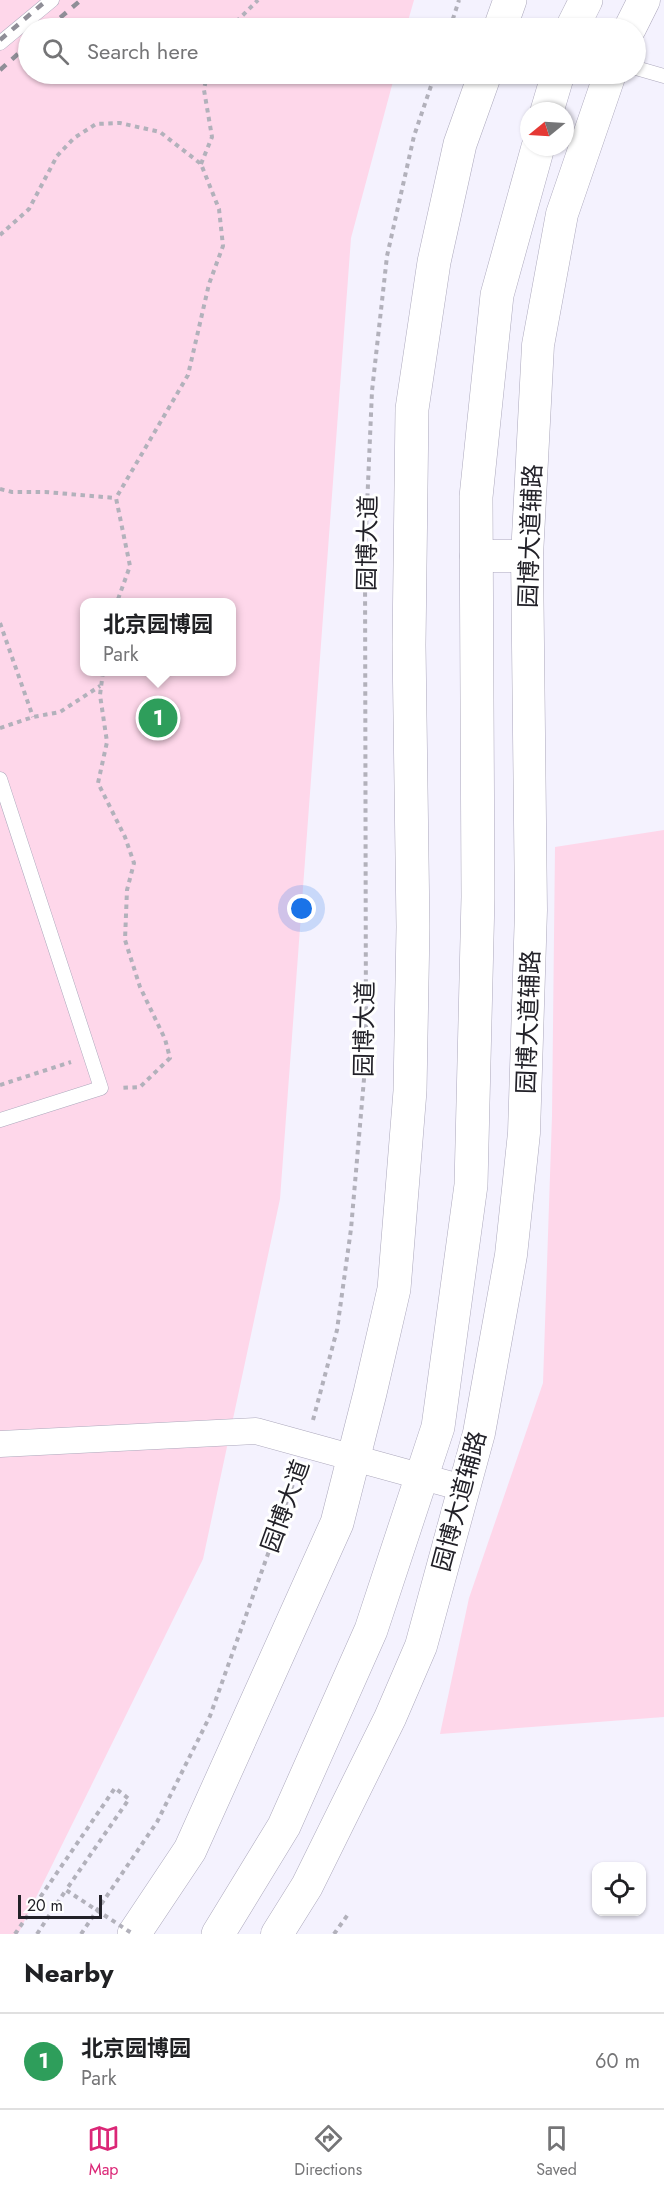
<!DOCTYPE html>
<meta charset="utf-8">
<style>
body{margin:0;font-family:Jost,"Noto Sans SC",sans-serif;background:#f6f6f6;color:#202124}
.controls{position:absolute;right:18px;bottom:18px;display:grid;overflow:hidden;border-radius:12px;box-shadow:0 2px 4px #0004}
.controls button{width:54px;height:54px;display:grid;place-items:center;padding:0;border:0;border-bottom:2px solid #e0e0e0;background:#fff;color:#202124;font:30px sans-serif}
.compass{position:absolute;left:520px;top:102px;width:54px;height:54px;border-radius:50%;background:#fff;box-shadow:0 2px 4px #0004;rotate:252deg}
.scale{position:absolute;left:18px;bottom:15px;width:84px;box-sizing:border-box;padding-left:6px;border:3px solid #222128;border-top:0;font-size:16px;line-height:21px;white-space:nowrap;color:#222128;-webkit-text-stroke:4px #fff;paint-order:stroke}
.you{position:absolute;left:302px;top:909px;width:21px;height:21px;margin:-15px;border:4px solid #fff;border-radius:50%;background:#1a73e8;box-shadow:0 0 0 9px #1a73e833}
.badge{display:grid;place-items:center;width:39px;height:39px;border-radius:50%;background:#db2777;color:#fff;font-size:20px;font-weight:700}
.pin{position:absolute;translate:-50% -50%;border:3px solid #fff;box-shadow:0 2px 6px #0006}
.popup{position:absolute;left:80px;top:598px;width:156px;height:78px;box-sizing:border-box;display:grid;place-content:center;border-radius:12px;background:#fff;filter:drop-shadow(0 2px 4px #0005);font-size:20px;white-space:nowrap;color:#757577}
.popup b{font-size:22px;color:#202124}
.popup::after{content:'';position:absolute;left:50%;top:100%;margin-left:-12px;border:12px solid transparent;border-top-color:#fff}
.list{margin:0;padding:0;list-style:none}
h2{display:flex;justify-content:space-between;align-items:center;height:78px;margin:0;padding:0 24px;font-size:26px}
h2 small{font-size:20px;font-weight:400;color:#757577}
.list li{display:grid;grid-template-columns:39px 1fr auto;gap:18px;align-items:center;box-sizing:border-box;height:96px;padding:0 24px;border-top:2px solid #e0e0e0}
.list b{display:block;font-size:22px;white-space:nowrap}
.list p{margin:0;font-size:20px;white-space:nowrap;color:#757577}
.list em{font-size:20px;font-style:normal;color:#757577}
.icon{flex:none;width:33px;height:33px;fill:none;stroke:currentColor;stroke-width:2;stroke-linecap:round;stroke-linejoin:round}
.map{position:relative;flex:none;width:664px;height:1934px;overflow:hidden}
.search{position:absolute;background:#fff;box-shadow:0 2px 4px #0004;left:18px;right:18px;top:18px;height:66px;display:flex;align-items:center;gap:15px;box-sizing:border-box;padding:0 21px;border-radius:33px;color:#757577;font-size:22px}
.sheet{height:174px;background:#fff}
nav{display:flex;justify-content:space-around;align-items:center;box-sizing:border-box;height:84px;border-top:2px solid #e0e0e0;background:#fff;font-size:16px;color:#757577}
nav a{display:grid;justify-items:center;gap:3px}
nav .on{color:#db2777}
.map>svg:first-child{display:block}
</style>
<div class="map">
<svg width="664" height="1934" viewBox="0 0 664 1934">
<rect width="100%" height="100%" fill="#f4f2fe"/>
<path fill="#fed7ea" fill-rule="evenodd" d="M0,0H414L406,28H28V74H395L351,238L280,1199L203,1559L18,1934H0ZM84,602H231V672H84Z
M664,830V1717L440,1734L469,1598L543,1383L552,1116L555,847Z"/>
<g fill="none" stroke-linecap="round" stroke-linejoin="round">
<defs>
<path id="service" d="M0,43L52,0
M636,68L664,76
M0,779L101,1088L0,1120"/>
<path id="minor" d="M0,1444L256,1431L463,1488"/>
<path id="tertiary" d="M630,28L644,0
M476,556H527
M277,1934L307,1886L390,1718L421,1646L479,1433L511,1255L524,1133L531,910L527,556L538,345L562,214L610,74"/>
<path id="primary" d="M500,28L510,0
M572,28L586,0
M547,111L558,74
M134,1934L190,1850L337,1523L370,1393L394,1289L410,1091L413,927L409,645L412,409L434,262L460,144L485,74
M218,1934L284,1826L371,1630L438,1427L471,1185L478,897L476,497L497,295L538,147"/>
</defs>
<use href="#service" stroke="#aca8bc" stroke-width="15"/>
<use href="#minor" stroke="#aca8bc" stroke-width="27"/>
<use href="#tertiary" stroke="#aca8bc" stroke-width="33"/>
<use href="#primary" stroke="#aca8bc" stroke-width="34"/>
<path stroke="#b2b1bb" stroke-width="4" stroke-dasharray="4.5 4.5" stroke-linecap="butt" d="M230,28L258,0
M450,28L459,0
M201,164L212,137L204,90L207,74
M0,235L29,209L57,156L74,138L96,124L120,123L160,132L201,164L219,209L223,246L209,284L188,375L116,498L130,566L117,602
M0,489L12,492H45L116,498
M0,623L33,717
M103,672L100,695L107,742L98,783L125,837L134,863L127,890L125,940L140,987L165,1039L170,1058L140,1087L120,1088
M0,728L33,717L60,712L100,686
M0,1085L71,1062
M313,1420L337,1330L351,1229L366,1056L365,553L372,391L387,256L414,136L435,74
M37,1934L66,1890
M81,1934L157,1822L210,1716L298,1470
M334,1934L349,1913"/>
<use href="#service" stroke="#fff" stroke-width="14"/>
<use href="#minor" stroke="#fff" stroke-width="26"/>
<use href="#tertiary" stroke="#fff" stroke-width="32"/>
<use href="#primary" stroke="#fff" stroke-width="33"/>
<path stroke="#8f8e97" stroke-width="4.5" stroke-dasharray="8 8" stroke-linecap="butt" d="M48,28L81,0
M0,40L47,0
M0,70L28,45"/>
<path stroke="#b2b1bb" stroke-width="4" stroke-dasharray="4.5 4.5" stroke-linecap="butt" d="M15,1934L115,1788L129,1799L66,1890L133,1934"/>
</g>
<g text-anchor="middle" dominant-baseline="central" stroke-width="6" stroke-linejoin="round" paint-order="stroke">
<g font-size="24" fill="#222128" stroke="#fff">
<text transform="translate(530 536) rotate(-88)">园博大道辅路</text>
<text transform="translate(367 543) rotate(-89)">园博大道</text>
<text transform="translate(528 1022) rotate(-88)">园博大道辅路</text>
<text transform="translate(364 1029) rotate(-89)">园博大道</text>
<text transform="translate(459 1501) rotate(-75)">园博大道辅路</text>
<text transform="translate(285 1506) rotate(-70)">园博大道</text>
</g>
</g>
</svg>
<div class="controls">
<button><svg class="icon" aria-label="locate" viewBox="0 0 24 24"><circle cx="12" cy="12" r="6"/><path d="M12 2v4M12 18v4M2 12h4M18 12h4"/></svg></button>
</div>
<svg class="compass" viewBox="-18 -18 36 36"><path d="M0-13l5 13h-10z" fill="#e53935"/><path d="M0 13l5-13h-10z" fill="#757577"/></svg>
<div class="scale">20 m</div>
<div class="you"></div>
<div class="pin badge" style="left:158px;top:718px;background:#2e9e5b">1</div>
<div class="popup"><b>北京园博园</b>Park</div>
<div class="search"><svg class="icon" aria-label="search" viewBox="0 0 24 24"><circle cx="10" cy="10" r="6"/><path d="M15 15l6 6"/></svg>Search here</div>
</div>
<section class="sheet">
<h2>Nearby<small></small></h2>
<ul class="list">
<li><span class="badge" style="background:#2e9e5b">1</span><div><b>北京园博园</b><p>Park</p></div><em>60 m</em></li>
</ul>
</section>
<nav>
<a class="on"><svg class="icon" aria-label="map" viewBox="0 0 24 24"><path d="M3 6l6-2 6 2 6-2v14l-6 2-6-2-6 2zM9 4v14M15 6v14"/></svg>Map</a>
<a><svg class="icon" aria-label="directions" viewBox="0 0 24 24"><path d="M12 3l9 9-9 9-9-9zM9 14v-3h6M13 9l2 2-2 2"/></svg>Directions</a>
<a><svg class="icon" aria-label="saved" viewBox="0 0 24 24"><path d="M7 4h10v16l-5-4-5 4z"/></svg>Saved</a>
</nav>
